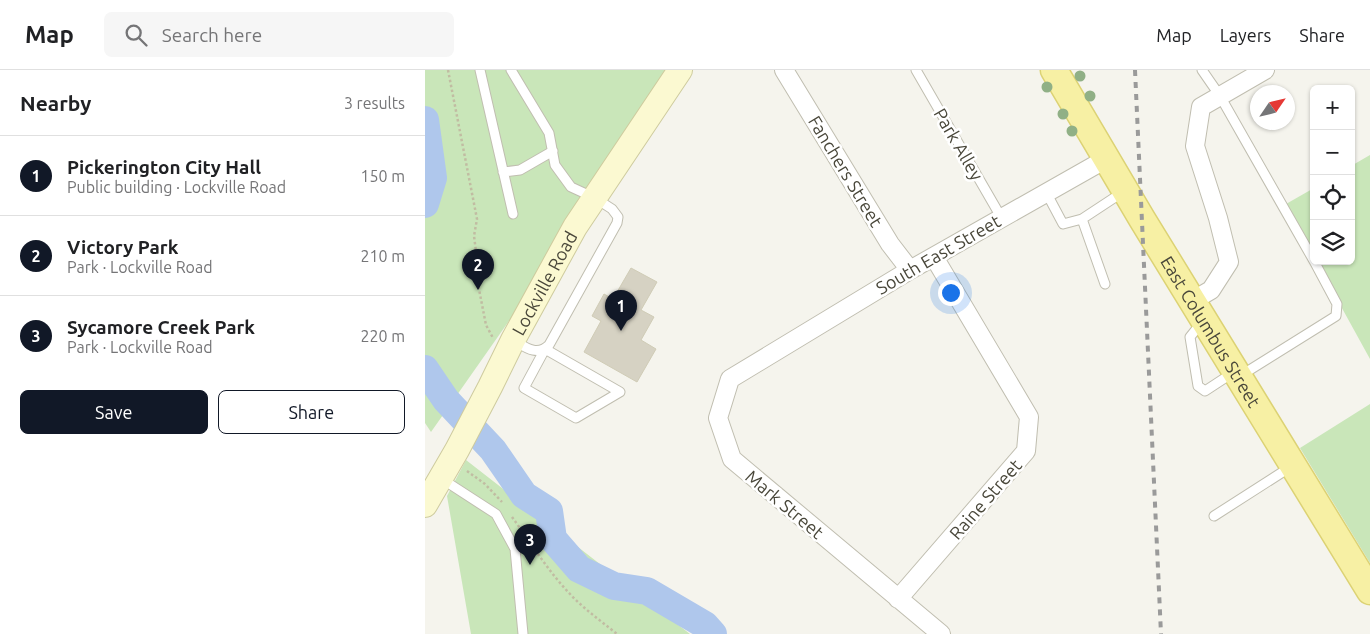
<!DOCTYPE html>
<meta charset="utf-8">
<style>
body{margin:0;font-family:Ubuntu,sans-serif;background:#f6f6f6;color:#202124}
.controls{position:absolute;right:15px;top:15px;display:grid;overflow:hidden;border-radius:8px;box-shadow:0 1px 4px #0004}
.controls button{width:45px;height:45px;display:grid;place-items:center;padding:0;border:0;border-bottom:1px solid #e0e0e0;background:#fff;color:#202124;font:25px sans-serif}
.compass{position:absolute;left:825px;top:15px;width:45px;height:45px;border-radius:50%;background:#fff;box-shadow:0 1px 4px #0004;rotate:55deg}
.you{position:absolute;left:525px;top:222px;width:18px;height:18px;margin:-12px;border:4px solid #fff;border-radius:50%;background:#1a73e8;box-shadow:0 0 0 8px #1a73e833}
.badge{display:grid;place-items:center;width:32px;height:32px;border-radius:50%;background:#111827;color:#fff;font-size:16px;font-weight:700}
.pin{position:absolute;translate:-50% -41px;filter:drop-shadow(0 1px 2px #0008)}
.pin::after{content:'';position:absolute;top:26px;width:18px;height:15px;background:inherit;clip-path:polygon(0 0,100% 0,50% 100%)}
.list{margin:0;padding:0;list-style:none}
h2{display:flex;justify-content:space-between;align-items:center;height:65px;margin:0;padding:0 20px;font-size:21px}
h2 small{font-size:16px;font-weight:400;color:#757577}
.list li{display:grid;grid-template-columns:32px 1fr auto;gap:15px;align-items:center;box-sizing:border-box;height:80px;padding:0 20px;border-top:1px solid #e0e0e0}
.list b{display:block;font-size:19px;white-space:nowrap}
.list p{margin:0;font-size:16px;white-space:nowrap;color:#757577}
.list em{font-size:16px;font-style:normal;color:#757577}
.actions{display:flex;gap:10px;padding:15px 20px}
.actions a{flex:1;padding:11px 0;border:1px solid #111827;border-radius:8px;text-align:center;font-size:18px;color:#111827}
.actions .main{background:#111827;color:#fff}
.icon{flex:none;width:28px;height:28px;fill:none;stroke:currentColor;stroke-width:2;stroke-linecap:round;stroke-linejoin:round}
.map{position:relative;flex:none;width:945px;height:564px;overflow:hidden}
header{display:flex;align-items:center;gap:30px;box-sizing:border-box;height:70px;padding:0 25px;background:#fff;border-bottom:1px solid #e0e0e0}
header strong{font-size:24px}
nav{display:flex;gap:28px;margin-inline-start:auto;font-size:18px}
.search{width:350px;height:45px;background:#f6f6f6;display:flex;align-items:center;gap:12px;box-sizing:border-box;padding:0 18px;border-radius:8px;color:#757577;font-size:19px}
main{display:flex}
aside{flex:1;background:#fff}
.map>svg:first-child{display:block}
</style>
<header>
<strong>Map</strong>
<div class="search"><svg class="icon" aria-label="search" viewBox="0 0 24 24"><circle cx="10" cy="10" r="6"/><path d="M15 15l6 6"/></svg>Search here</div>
<nav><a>Map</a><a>Layers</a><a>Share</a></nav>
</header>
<main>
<aside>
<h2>Nearby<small>3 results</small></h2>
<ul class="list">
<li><span class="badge">1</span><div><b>Pickerington City Hall</b><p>Public building · Lockville Road</p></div><em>150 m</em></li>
<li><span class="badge">2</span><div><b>Victory Park</b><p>Park · Lockville Road</p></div><em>210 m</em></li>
<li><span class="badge">3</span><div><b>Sycamore Creek Park</b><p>Park · Lockville Road</p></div><em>220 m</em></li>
</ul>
<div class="actions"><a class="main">Save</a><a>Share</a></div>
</aside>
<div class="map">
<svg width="945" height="564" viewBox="0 0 945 564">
<rect width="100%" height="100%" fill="#f5f4ed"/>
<path fill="#c9e6b9" d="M0,0H256L150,157L6,362L0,353Z
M945,85V289L891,191H926V96Z
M889,118V186L861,134Z
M945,334V493L875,378Z
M41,390L265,564H46L22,426Z"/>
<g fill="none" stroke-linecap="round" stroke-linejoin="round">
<path stroke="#afc7ec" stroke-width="28" d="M0,50L8,108L0,134
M0,299L21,330L68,380L99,425L124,441L128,469L154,499L189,516L222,521L280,555L288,564"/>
</g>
<path fill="#d6d2c3" stroke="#d0ccb6" d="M206,198L232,212L216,240L229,247L216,270L231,279L212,312L159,282L176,251L167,246L179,224L188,229Z"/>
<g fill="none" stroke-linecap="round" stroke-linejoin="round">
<defs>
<path id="lane" d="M55,0L88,144
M86,0L124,63L130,95L146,117L170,128L187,139L193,147L192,153L124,275C112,287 100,277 88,270
M491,0L576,147
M777,0L795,26L889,191
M78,102L95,100L128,81
M621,122L638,154L657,149
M680,214L657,149L698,122
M777,252L765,267L773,316L780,321L809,302
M120,279L195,322L151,348L99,318Z
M815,306L911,246L912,234L889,191
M17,409L71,444L90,479L98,564
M789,446L867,396"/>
<path id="street" d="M359,0L465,174L485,200
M767,231L786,220L804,192L793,148L770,76L776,37L840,0
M473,529L601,381L604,347L509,187
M516,564L307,389L293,348L305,309L485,200L681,89"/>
<g id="secondary">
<path id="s1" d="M0,435L32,380L65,317L88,270L150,157L255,0"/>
</g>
<g id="primary">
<path id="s2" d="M629,0L717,149L945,521"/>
</g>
</defs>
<use href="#lane" stroke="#c0beb0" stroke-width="11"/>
<use href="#street" stroke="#c0beb0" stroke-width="20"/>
<use href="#secondary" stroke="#cecb9e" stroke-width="26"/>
<use href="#primary" stroke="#dcd274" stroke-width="29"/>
<path stroke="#c1bca2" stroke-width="2.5" stroke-dasharray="2.5 2.5" stroke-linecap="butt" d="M23,0L52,149L49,166L52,189V209L61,255L68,268
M42,401L60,414L77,432
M87,447C106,473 123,501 145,524C159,539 176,551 192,564"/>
<use href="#lane" stroke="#fff" stroke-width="9"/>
<use href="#street" stroke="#fff" stroke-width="18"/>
<use href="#secondary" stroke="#fbf9d1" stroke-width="24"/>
<use href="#primary" stroke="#f7f0a4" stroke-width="26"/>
<path stroke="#9a9a9a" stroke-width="4" stroke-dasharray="6 6" stroke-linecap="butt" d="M710,0L736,564"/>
</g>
<g fill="#90b086">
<circle cx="655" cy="6" r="5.5"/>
<circle cx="622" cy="17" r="5.5"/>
<circle cx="665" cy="26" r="5.5"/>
<circle cx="638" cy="44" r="5.5"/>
<circle cx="647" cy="61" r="5.5"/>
</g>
<g text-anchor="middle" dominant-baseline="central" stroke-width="5" stroke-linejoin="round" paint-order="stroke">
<g font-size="18" fill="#49473a" stroke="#fff">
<text transform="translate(534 74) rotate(60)">Park Alley</text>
<text transform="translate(421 101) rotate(59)">Fanchers Street</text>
<text transform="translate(513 184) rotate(-30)">South East Street</text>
<text stroke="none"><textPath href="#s1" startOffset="252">Lockville Road</textPath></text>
<text stroke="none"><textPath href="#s2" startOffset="305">East Columbus Street</textPath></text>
<text transform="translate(560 429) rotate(-49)">Raine Street</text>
<text transform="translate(360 434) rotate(40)">Mark Street</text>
</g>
</g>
</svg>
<div class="controls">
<button>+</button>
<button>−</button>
<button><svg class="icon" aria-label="locate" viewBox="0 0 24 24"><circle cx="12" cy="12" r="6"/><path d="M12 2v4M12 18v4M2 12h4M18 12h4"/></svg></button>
<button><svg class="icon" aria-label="layers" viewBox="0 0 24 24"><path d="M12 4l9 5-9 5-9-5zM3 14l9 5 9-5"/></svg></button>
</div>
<svg class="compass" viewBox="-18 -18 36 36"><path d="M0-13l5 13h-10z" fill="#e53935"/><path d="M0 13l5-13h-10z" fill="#757577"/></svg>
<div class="you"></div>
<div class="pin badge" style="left:196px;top:261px">1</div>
<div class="pin badge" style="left:53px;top:220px">2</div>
<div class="pin badge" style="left:105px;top:495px">3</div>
</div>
</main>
